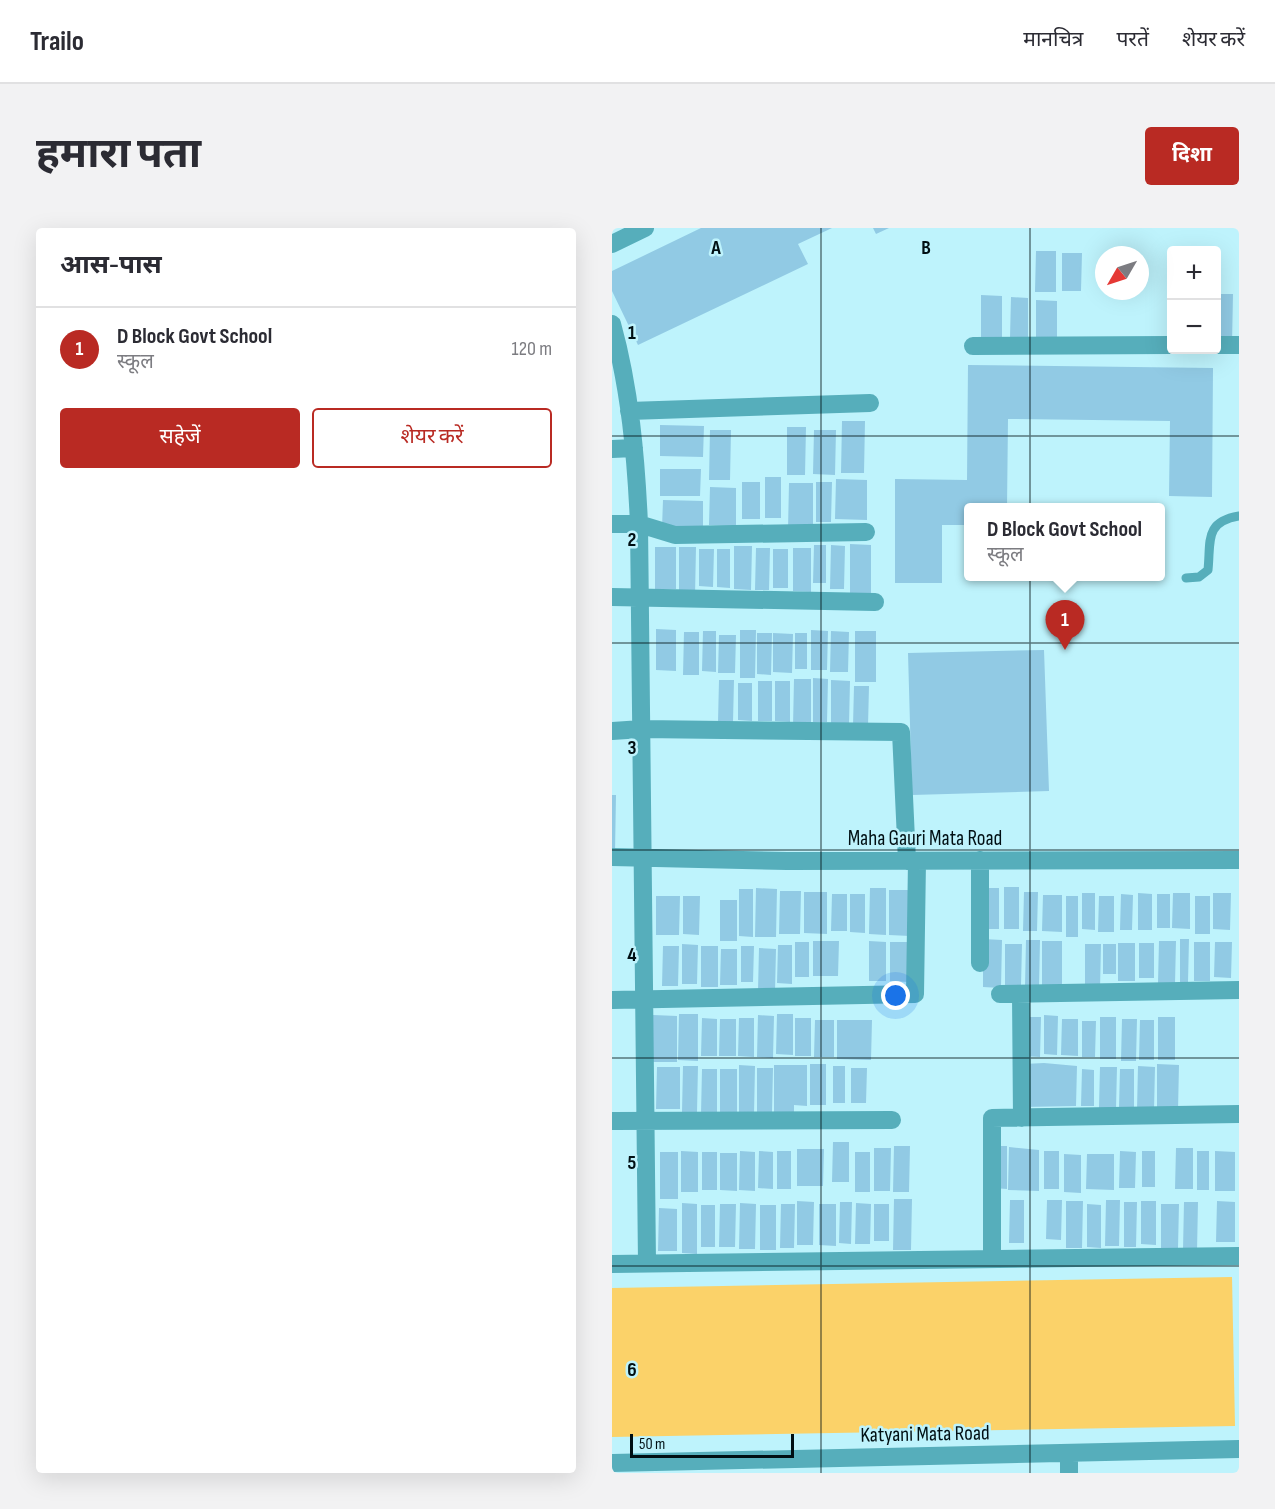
<!DOCTYPE html>
<html lang="hi">
<meta charset="utf-8">
<style>
body{margin:0;font-family:"Sofia Sans Condensed","Noto Sans Devanagari",sans-serif;background:#f2f2f3;color:#2b2b33}
.controls{position:absolute;right:18px;top:18px;display:grid;overflow:hidden;border-radius:6px;box-shadow:0 6px 24px #0002}
.controls button{width:54px;height:54px;display:grid;place-items:center;padding:0;border:0;border-bottom:2px solid #e1e1e2;background:#fff;color:#2b2b33;font:30px sans-serif}
.compass{position:absolute;left:483px;top:18px;width:54px;height:54px;border-radius:50%;background:#fff;box-shadow:0 6px 24px #0002;rotate:231deg}
.scale{position:absolute;left:18px;bottom:15px;width:164px;box-sizing:border-box;padding-left:6px;border:3px solid #000f13;border-top:0;font-size:16px;line-height:21px;white-space:nowrap;color:#000f13;-webkit-text-stroke:4px #bef3fc;paint-order:stroke}
.you{position:absolute;left:284px;top:768px;width:21px;height:21px;margin:-15px;border:4px solid #fff;border-radius:50%;background:#1a73e8;box-shadow:0 0 0 9px #1a73e833}
.badge{display:grid;place-items:center;width:39px;height:39px;border-radius:50%;background:#b92a23;color:#fff;font-size:20px;font-weight:700}
.pin{position:absolute;translate:-50% -50px;filter:drop-shadow(0 2px 3px #0008)}
.pin::after{content:'';position:absolute;top:32px;width:21px;height:18px;background:inherit;clip-path:polygon(0 0,100% 0,50% 100%)}
.popup{position:absolute;left:352px;top:275px;width:201px;height:78px;box-sizing:border-box;display:grid;place-content:center;border-radius:6px;background:#fff;filter:drop-shadow(0 2px 4px #0005);font-size:20px;white-space:nowrap;color:#7c7c81}
.popup b{font-size:22px;color:#2b2b33}
.popup::after{content:'';position:absolute;left:50%;top:100%;margin-left:-12px;border:12px solid transparent;border-top-color:#fff}
.list{margin:0;padding:0;list-style:none}
h2{display:flex;justify-content:space-between;align-items:center;height:78px;margin:0;padding:0 24px;font-size:26px}
h2 small{font-size:20px;font-weight:400;color:#7c7c81}
.list li{display:grid;grid-template-columns:39px 1fr auto;gap:18px;align-items:center;box-sizing:border-box;height:84px;padding:0 24px;border-top:2px solid #e1e1e2}
.list b{display:block;font-size:22px;white-space:nowrap}
.list p{margin:0;font-size:20px;white-space:nowrap;color:#7c7c81}
.list em{font-size:20px;font-style:normal;color:#7c7c81}
.actions{display:flex;gap:12px;padding:18px 24px}
.actions a{flex:1;padding:14px 0;border:2px solid #b92a23;border-radius:6px;text-align:center;font-size:21px;color:#b92a23}
.actions .main{background:#b92a23;color:#fff}
.map{position:relative;flex:none;width:627px;height:1245px;overflow:hidden;border-radius:6px}
header{display:flex;align-items:center;gap:36px;box-sizing:border-box;height:84px;padding:0 30px;background:#fff;border-bottom:2px solid #e1e1e2}
header strong{font-size:28px}
nav{display:flex;gap:33px;margin-inline-start:auto;font-size:21px}
.intro{display:flex;align-items:center;justify-content:space-between;box-sizing:border-box;height:144px;padding:0 36px}
h1{margin:0;font-size:42px}
.button{padding:15px 27px;border-radius:6px;background:#b92a23;color:#fff;font-size:21px;font-weight:700}
main{display:flex;gap:36px;padding:0 36px}
aside{flex:1;background:#fff;border-radius:6px;box-shadow:0 6px 24px #0002}
.map>svg:first-child{display:block}
</style>
<header>
<strong>Trailo</strong>
<nav><a>मानचित्र</a><a>परतें</a><a>शेयर करें</a></nav>
</header>
<div class="intro"><h1>हमारा पता</h1><a class="button">दिशा</a></div>
<main>
<aside>
<h2>आस-पास<small></small></h2>
<ul class="list">
<li><span class="badge">1</span><div><b>D Block Govt School</b><p>स्कूल</p></div><em>120 m</em></li>
</ul>
<div class="actions"><a class="main">सहेजें</a><a>शेयर करें</a></div>
</aside>
<div class="map">
<svg width="627" height="1245" viewBox="0 0 627 1245">
<rect width="100%" height="100%" fill="#bef3fc"/>
<path fill="#fbd269" d="M620,1049L623,1198L0,1209V1060Z"/>
<path fill="#91cae4" d="M89,0H220L186,16L196,36L26,117L0,63V43Z
M261,0H277L264,6Z
M424,23H444V64H423Z
M450,25H470L469,63H450Z
M604,66H621L620,116L604,115Z
M369,67L390,68V111H369Z
M399,69L416,70V110H398Z
M424,72L445,73V111H424Z
M356,137L601,140L600,269L557,268L558,193L396,191L395,279H357V297H330V355H283V251L355,252Z
M230,193H253L252,245H229Z
M48,197L92,198L91,229L48,228Z
M175,199H194L193,247H175Z
M98,202H119L118,252H97Z
M202,202H224L223,247L201,246Z
M48,241H89L88,268H48Z
M153,249H169V290H153Z
M224,251L255,252V292L223,291Z
M130,254H148V291H130Z
M204,254H220L219,294H204Z
M177,255H201V303L176,302Z
M98,259L124,260V298L97,297Z
M51,272L91,273V301L50,300Z
M238,316L259,317V368H238Z
M202,317H214V355H201Z
M219,317L233,318L232,361H218Z
M122,318H140L139,362L122,361Z
M43,319H64V361H43Z
M67,319H84L83,368L67,367Z
M144,320H158L157,362H143Z
M181,320H199V364L181,363Z
M87,321H102L101,359L87,358Z
M105,321H118V360L105,359Z
M161,321H176V360H161Z
M44,401L64,402V443L44,442Z
M128,402H144L143,450H128Z
M199,402L216,403L215,442H199Z
M91,403H104V444L90,443Z
M219,403L237,404L236,444H218Z
M243,403H264V454H243Z
M72,404H87V447H71Z
M145,405H160L159,447L145,446Z
M161,405L181,406L180,445L161,444Z
M183,405H195V441H183Z
M107,407H124L123,445H106Z
M432,422L437,563L300,567L296,425Z
M201,450L216,451L215,494H201Z
M182,451H199V499H181Z
M107,452H122L121,494H106Z
M219,452L238,453L237,497L219,496Z
M146,453H160V493H146Z
M163,453H178V494L163,493Z
M126,455H140V493L126,492Z
M242,458H257L256,498H241Z
M0,567H4L3,624H0Z
M392,659H407V701H392Z
M144,660L165,661L164,709H143Z
M258,660H274V707L257,706Z
M374,660H387V701H373Z
M127,661H141V709L127,708Z
M277,662H299L298,708L277,707Z
M168,663H189L188,706H167Z
M192,664H215V706L192,705Z
M412,664H426L425,703H411Z
M470,665H483V702L470,701Z
M526,665L540,666V702H526Z
M561,665H578V701L560,700Z
M601,665H619L618,702L601,701Z
M220,666H235V703H219Z
M238,666H253V705L238,704Z
M509,666L521,667L520,702H508Z
M545,666H558V700H545Z
M431,667H450V704L430,703Z
M44,668H68L67,707H44Z
M71,668H88L87,707L71,706Z
M454,668H466V709H454Z
M487,668H502V704H486Z
M583,668H598V706H583Z
M108,672H125V713H108Z
M371,711L390,712L389,760L371,759Z
M568,711H577L576,754H568Z
M414,712H428L427,760L413,759Z
M201,713H227L226,748H201Z
M257,713L274,714V753H257Z
M430,713H450V759H430Z
M547,713H564L563,756L546,755Z
M183,714H197V749H183Z
M278,714H296V754L278,753Z
M582,714H598V753H582Z
M603,714H620L619,750L602,749Z
M506,715H523V753H506Z
M527,715H542V750H527Z
M70,716L86,717L85,756H70Z
M393,716H410L409,758L393,757Z
M473,716H489L488,761H473Z
M491,716H504V746H491Z
M166,717H180V756L165,755Z
M51,718H67L66,758H50Z
M89,718H106V759H89Z
M129,718H142L141,754H129Z
M147,720L164,721L163,764L146,763Z
M109,721H125V757H108Z
M67,786H86V833L66,832Z
M165,786H181V827L164,826Z
M41,787L65,788V834H40Z
M146,787L162,788L161,830L145,829Z
M432,787L446,788L445,827L432,826Z
M412,789H429L428,829L412,828Z
M488,789H504V831H488Z
M546,789H563V832H546Z
M90,790L105,791V828H89Z
M127,790H142V829L126,828Z
M183,790H199V828H183Z
M108,791H124V828H107Z
M450,791H466V828L449,827Z
M510,791H525L524,833H509Z
M203,792H222V829H202Z
M225,792H260L259,832L225,831Z
M528,792H542V832H527Z
M470,793H484L483,829H470Z
M432,835L465,838L464,878L411,879L412,836Z
M198,836H214V877H198Z
M545,836L567,837L566,882L545,881Z
M127,837L143,838L142,886H127Z
M162,837H195V878L182,877V888H162Z
M71,838H86L85,884H70Z
M221,838H233V875H221Z
M526,838L543,839L542,882H525Z
M45,839H68V881H44Z
M488,839H505L504,881L487,880Z
M145,840H161L160,884H145Z
M239,840H255L254,875H239Z
M90,841H105V886H89Z
M108,841H125V885H108Z
M470,841L482,842V878H469Z
M508,841H522V880H507Z
M221,914H237V954H220Z
M282,918H298L297,964H281Z
M381,918H395V961L381,960Z
M397,919L427,922V963L396,962Z
M262,920H279L278,963H262Z
M564,920H581V961H563Z
M185,921H212L211,958H185Z
M69,923L86,924V964H69Z
M128,923L143,924V963L127,962Z
M147,923L161,924V961L146,960Z
M165,923H179V961H165Z
M432,923H447V961H432Z
M508,923L524,924L523,960H507Z
M530,923H543V959H530Z
M585,923H597V962H585Z
M603,923L623,924V963H603Z
M48,924H66V971H48Z
M90,924H105V962H90Z
M243,924H258V964H243Z
M108,925H125V963L108,962Z
M452,926L469,927V965L452,964Z
M475,926H502V962L474,961Z
M282,971H300L299,1022H281Z
M398,972H412V1015H397Z
M435,972H450L449,1012L434,1011Z
M494,972H508L507,1018H493Z
M185,973L202,974L201,1017H185Z
M454,973H471L470,1020H454Z
M529,973H544V1017L529,1016Z
M605,973L623,974V1014H604Z
M228,974H240L239,1016L227,1015Z
M512,974H525L524,1019H512Z
M572,974H586L585,1023L571,1022Z
M70,975L85,976V1026L70,1025Z
M128,975L144,976L143,1021H127Z
M244,975L259,976L258,1016H243Z
M108,976H124L123,1019H107Z
M169,976H183L182,1020H168Z
M207,976H224V1018L207,1017Z
M262,976H277V1013H262Z
M475,976L489,977V1020L475,1019Z
M549,976H567L566,1020H549Z
M89,977H103V1019H89Z
M148,977H164V1022H148Z
M47,980L65,981V1023H46Z"/>
<g fill="none" stroke-linecap="round" stroke-linejoin="round">
<path stroke="#56aebb" stroke-width="9" d="M574,350L587,349L596,342C599,313 592,294 627,288"/>
<path stroke="#56aebb" stroke-width="18" d="M0,16L33,0
M0,96C18,161 24,229 27,296L35,1035
M604,117H627
M361,118L560,117
M17,183L258,175
M0,221L22,220
M0,296H27L63,307L254,304
M0,369L263,374
M0,503L30,501L289,504L295,633
M0,629L175,633L627,632
M368,735V632
M388,766L627,762
M409,766L410,890
M0,772L303,766L305,633
M0,893L280,892
M380,1031V890L627,886
M0,1036L627,1028
M0,1235L627,1221
M457,1245V1225"/>
</g>
<path fill="none" stroke="#000f13" stroke-width="1.5" stroke-opacity="0.55" d="M209,0V1245M418,0V1245M0,208H627M0,415H627M0,622H627M0,830H627M0,1038H627"/>
<g text-anchor="middle" dominant-baseline="central" stroke-width="5" stroke-linejoin="round" paint-order="stroke">
<g font-size="21" fill="#000f13" stroke="#bef3fc">
<text x="313" y="610">Maha Gauri Mata Road</text>
<text transform="translate(313 1206) rotate(-1)">Katyani Mata Road</text>
</g>
</g>
<g font-size="20" text-anchor="middle" font-weight="bold" fill="#000f13" stroke="#bef3fc" stroke-width="5" stroke-linejoin="round" paint-order="stroke">
<text x="104" y="26">A</text>
<text x="314" y="26">B</text>
<text x="20" y="111">1</text>
<text x="20" y="318">2</text>
<text x="20" y="526">3</text>
<text x="20" y="733">4</text>
<text x="20" y="941">5</text>
<text x="20" y="1148">6</text>
</g>
</svg>
<div class="controls">
<button>+</button>
<button>−</button>
</div>
<svg class="compass" viewBox="-18 -18 36 36"><path d="M0-13l5 13h-10z" fill="#e53935"/><path d="M0 13l5-13h-10z" fill="#7c7c81"/></svg>
<div class="scale">50 m</div>
<div class="you"></div>
<div class="pin badge" style="left:453px;top:422px">1</div>
<div class="popup"><b>D Block Govt School</b>स्कूल</div>
</div>
</main>
